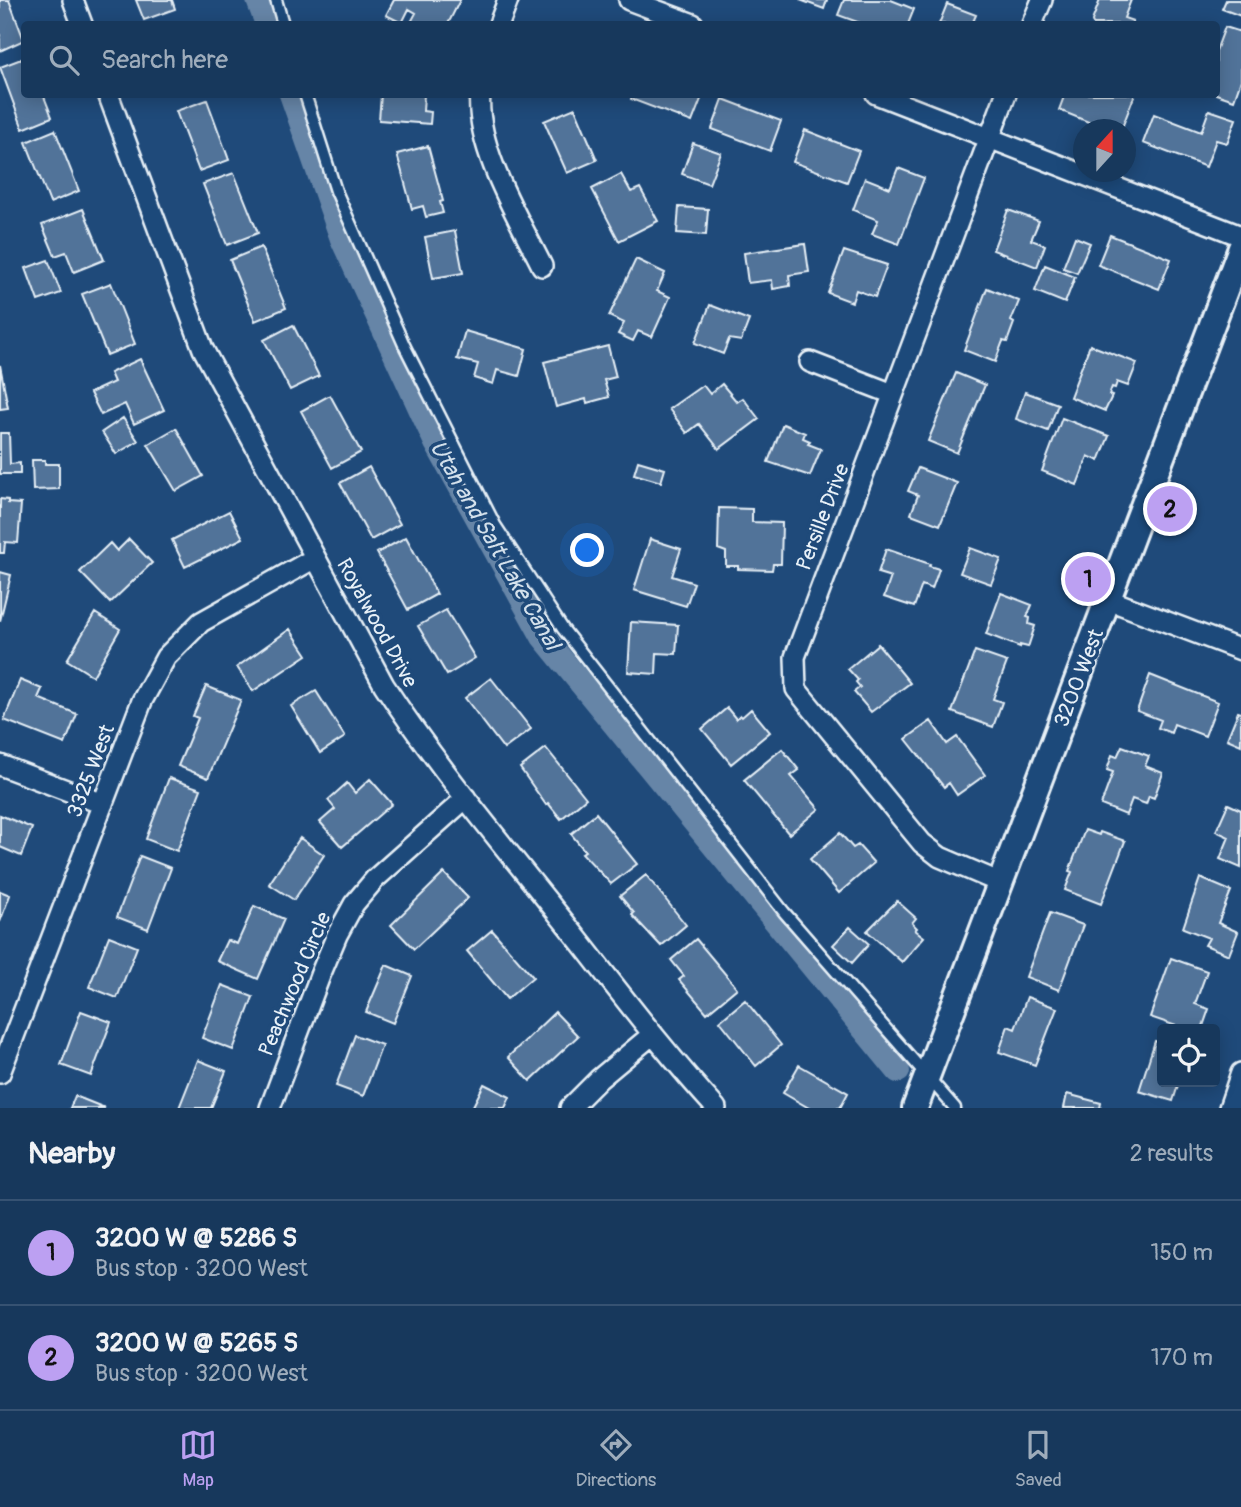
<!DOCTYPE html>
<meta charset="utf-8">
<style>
body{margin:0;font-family:Pangolin,sans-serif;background:#203f62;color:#f1f3f6}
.controls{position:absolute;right:21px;bottom:21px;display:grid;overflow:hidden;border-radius:7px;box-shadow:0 4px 18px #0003}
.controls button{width:63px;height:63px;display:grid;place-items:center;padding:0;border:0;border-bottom:2px solid #365272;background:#17385c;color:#f1f3f6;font:35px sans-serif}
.compass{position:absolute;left:1073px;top:119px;width:63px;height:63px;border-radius:50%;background:#17385c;box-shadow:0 4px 18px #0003;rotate:21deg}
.you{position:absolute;left:588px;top:551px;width:24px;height:24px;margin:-18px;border:5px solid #fff;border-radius:50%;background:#1a73e8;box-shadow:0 0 0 10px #1a73e833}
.badge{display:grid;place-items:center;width:46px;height:46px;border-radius:50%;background:#bca0f2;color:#111;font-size:23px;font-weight:700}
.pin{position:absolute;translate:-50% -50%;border:4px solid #fff;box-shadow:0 2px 7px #0006}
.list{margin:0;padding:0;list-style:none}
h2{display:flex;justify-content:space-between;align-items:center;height:91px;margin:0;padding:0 28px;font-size:30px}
h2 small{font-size:23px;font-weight:400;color:#9eacbb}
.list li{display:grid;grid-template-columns:46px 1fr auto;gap:21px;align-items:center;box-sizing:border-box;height:105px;padding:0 28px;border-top:2px solid #365272}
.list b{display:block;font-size:26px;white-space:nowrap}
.list p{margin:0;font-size:23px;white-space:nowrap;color:#9eacbb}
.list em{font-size:23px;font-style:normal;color:#9eacbb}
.icon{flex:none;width:38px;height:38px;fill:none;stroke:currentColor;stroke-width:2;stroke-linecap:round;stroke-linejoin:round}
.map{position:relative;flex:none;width:1241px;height:1108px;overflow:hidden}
.search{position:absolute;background:#17385c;box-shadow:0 4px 18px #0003;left:21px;right:21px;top:21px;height:77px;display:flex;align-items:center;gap:18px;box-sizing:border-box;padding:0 24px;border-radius:7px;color:#9eacbb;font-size:26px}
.sheet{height:301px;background:#17385c}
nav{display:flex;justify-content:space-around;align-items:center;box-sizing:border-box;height:98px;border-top:2px solid #365272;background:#17385c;font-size:19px;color:#9eacbb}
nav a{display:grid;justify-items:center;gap:4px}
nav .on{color:#bca0f2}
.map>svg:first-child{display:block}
</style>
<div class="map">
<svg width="1241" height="1108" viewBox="0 0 1241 1108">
<rect width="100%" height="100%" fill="#1f4a7a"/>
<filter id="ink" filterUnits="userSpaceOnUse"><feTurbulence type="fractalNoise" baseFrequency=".0143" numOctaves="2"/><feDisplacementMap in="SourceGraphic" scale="14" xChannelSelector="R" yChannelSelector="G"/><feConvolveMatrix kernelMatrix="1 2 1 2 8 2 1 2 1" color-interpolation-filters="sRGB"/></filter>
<g filter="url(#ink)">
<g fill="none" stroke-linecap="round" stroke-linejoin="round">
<path stroke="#6685a7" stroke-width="24" d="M258,0L267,24
M291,94L342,239L436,443L543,637L898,1071"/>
</g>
<path fill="#517399" stroke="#e8f1f8" stroke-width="2" d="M0,0H9L24,40L0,51Z
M136,0H172L175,9L144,20Z
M394,0H460L448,24H410L416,13L409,9L402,23L386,15Z
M800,0H827L824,9Z
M844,0H891L914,9L908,24H863L838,15Z
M1100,0H1131L1124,18L1133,21L1131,24H1093L1092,21Z
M1226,0H1241V16L1222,9Z
M947,4L976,15L972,24H939Z
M1225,27L1241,32V80L1234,100L1216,94V51Z
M24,58V94H43L52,117L23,129L0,67Z
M394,94H424L423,111L431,112L430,124L379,120L381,95Z
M633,94H703L692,122L631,99Z
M1065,94H1135L1121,130H1108L1059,110Z
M723,99L781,121L770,151L712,129Z
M207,100L229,160L199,171L176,111Z
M575,108L597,160L567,173L544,121Z
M1209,110L1236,119L1227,143L1216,140L1206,167L1143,143L1154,114L1201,132Z
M55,130L79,191L50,203L26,142Z
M805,130L859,151L847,182L793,162Z
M693,143L721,153L709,184L682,174Z
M428,146L443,201L440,202L443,213L426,217L423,206L412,209L397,154Z
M898,168L924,178L899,244L872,234L878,220L853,210L865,178L890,188Z
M234,173L258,233L227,245L203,184Z
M621,174L631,192L640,188L658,221L619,241L592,189Z
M679,207L708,209L706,235L677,233Z
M83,209L104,260L74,272L66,252L55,256L42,225Z
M1008,210L1039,221L1031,240L1045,245L1037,267L993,250Z
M455,231L463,273L433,278L425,237Z
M1110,235L1171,259L1159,289L1098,265Z
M1075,237L1090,243L1077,273L1063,268Z
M805,244L809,272L789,275L790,286L773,289L772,280L748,283L744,253Z
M261,247L286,308L255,321L230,260Z
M844,251L887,265L875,297L856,290L852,302L828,293Z
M636,259L665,273L657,291L670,297L652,337L638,331L633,341L618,334L624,323L609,316Z
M48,260L61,293L38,301L26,268Z
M1045,265L1075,277L1065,303L1035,291Z
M111,283L135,344L107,355L82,294Z
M987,288L1019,301L1011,321L1014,323L1007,342L1003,341L995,362L964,350Z
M710,305L749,320L741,341L729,339L723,354L695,343Z
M293,325L319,376L290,390L264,340Z
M465,331L526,349L519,376L497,370L493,384L474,378L478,364L457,359Z
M1090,345L1137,363L1128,386L1117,382L1115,388L1112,387L1109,395L1112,396L1105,411L1070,397Z
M608,346L616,377L604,380L609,397L587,403L586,399L556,407L544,362Z
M140,359L164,410L134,424L125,404L101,415L90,393L114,382L110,373Z
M0,365L8,408L0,409Z
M956,373L985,385L957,453L928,441Z
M722,384L737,402L743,398L759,419L719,449L699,424L687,433L669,409L703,385L710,394Z
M1025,392L1058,404L1048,431L1016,419Z
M330,395L361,452L332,468L301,411Z
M123,418L138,441L116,454L102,432Z
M1062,418L1109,436L1099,461L1088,456L1077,485L1042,471Z
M783,424L805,433L803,438L810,441L808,444L821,449L810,476L768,462Z
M176,428L203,476L176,491L148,444Z
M0,433H9L10,464L20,463V474H0Z
M32,460H45V464H59V489L33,490Z
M638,461L665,469L661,482L634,474Z
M369,467L400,524L371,540L340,483Z
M918,468L957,483L940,525L911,514L918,495L908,491Z
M0,499L8,500V503L21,504L18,543L5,542L4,553H0Z
M719,508L752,509V522L782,523L781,564H773L772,570L738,569V566H726V552L718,549Z
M229,511L243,538L185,567L172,540Z
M406,537L437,594L408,610L377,553Z
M129,539L152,563L110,603L80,572L110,543L117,551Z
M650,539L681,549L672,576L694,583L686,606L634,590Z
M970,548L1001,559L991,584L960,573Z
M886,549L930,564L929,566L939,569L932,589L922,585L914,607L884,597L891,577L878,573Z
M0,572L11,575L0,621Z
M1001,593L1032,605L1027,617L1030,618L1029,624L1035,626L1028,647L1020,645V647L986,634Z
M446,610L475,658L447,675L418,626Z
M95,613L120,629L93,676L67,660Z
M631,622L678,625L676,654L657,653L656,674L628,672Z
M290,629L307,655L253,691L237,667Z
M878,644L910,683L871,712L854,692L860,687L856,682L858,680L848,669Z
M975,651L1007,662L993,699L1002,702L993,727L952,712Z
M1150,675L1218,702L1205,736L1174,724L1171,733L1158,728L1161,720L1137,711Z
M491,678L531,729L504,749L465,698Z
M20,680L42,689L38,698L77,714L65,744L4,720Z
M206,686L241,700L208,778L178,766L198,718L193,716Z
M316,691L345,737L320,753L291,706Z
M727,708L736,719L740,715L742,717L751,709L770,732L731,764L702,729Z
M1238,712L1241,713V745L1227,739Z
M931,721L947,744L957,737L985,775L957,795L949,783L944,787L906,739Z
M1122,746L1149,756L1145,766L1163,773L1154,798L1149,796L1146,804L1132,799L1126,815L1101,805L1113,772L1107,770L1112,755L1117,757Z
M546,748L586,798L561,819L548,803L546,805L520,768Z
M782,749L799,770L791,776L819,809L789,834L744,780Z
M169,778L201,789L177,851L146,839Z
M370,779L392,804L342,847L320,822L335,809L328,800L347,783L355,793Z
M1228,804L1241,810V868L1220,859L1229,837L1216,831Z
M596,813L637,864L611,884L582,853L585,851L571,834Z
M0,815L32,828L21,856L0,847Z
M1085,830L1099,835L1100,832L1125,841L1101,904L1065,890L1072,872L1069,871Z
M840,833L853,848L858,845L874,863L839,893L810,859Z
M300,838L324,855L294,900L269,884Z
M140,856L171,868L148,929L117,917Z
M444,873L468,898L414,949L391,925Z
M646,875L686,925L661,946L632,915L634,913L620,896Z
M1200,878L1231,891L1218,923L1238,932L1229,955L1205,945L1209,938L1183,928Z
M0,891L10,895L0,922Z
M897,901L916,918L912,923L917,928L915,930L924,937L902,962L867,931Z
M254,906L284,919L258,979L217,961L227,940L237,944Z
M1050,913L1083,925L1059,990L1026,977Z
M850,927L869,944L852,963L833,945Z
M492,930L533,977L507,999L467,951Z
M109,936L137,947L117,998L89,987Z
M696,939L737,988L707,1013L679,980L684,976L671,960Z
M1171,958L1207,971L1195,1004L1209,1009L1202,1029H1185L1150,1017Z
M386,965L412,976L393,1023L366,1012Z
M222,985L253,997L233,1050L202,1038Z
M1027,997L1057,1008L1035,1065L999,1052L1008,1026L1015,1029Z
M745,1000L781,1045L756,1066L720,1021Z
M81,1011L111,1022L91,1076L61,1065Z
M555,1012L578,1036L530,1081L508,1057Z
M355,1035L382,1045L363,1096L336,1086Z
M1155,1041L1162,1043V1082H1179L1173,1101L1139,1091Z
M198,1060L226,1071L211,1108H179Z
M799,1065L848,1093L840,1108H809L783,1093Z
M484,1084L510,1097L505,1108H472Z
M1067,1094L1101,1103L1100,1108H1064Z
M75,1096L105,1108H70Z"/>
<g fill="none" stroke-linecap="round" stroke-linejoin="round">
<defs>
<path id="service" d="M276,0L283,24
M305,94L336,191L405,347L495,525L563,629L784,912L955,1108"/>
<path id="minor" d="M73,0L82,24
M629,0L693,24
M499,24L508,0
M1032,24L1042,0
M108,94L203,349L384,685C437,766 498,839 558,914C610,979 660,1047 716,1108
M480,94C475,148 519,219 542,266
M876,94L1241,236
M810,362L893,394
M1109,600L1241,650
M0,765L103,804
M1001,883L940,857L922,843L796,689L795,657L1006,94
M0,1073L142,701L166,657L201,622L315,558
M270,1108L321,973L337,935L354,904L375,879L466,798
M570,1108L599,1079L653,1034
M1229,1108L1241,1073"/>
<path id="tertiary" d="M915,1108L1241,248"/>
</defs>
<use href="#service" stroke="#e8f1f8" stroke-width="15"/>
<use href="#minor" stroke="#e8f1f8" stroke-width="24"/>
<use href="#tertiary" stroke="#e8f1f8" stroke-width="30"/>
<use href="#service" stroke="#1f4a7a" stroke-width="10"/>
<use href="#minor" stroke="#1f4a7a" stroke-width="19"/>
<use href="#tertiary" stroke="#1f4a7a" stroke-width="24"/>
</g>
</g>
<g text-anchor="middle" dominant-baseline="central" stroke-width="7" stroke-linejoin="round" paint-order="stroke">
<g font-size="21" fill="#e8f1f8" stroke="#1f4a7a">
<text transform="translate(823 517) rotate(-69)">Persille Drive</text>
<text transform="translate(377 623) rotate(61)">Royalwood Drive</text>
<text transform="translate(1079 678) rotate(-69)">3200 West</text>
<text transform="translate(91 771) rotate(-69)">3325 West</text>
<text transform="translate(295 984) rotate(-67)">Peachwood Circle</text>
</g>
<g font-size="23" font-style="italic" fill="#d4e1ec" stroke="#1f4a7a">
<text transform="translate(495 545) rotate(60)">Utah and Salt Lake Canal</text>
</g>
</g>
</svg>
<div class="controls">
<button><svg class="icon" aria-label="locate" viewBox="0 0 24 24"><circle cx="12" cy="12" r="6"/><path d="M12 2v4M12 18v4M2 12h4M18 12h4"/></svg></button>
</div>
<svg class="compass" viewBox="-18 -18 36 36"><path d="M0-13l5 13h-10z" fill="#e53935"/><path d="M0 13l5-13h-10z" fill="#9eacbb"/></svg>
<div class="you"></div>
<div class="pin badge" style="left:1088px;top:579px">1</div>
<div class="pin badge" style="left:1170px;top:509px">2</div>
<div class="search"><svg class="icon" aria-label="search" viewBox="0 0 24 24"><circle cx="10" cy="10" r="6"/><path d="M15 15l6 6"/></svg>Search here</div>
</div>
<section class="sheet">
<h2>Nearby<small>2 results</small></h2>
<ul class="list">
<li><span class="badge">1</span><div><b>3200 W @ 5286 S</b><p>Bus stop · 3200 West</p></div><em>150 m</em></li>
<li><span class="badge">2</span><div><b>3200 W @ 5265 S</b><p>Bus stop · 3200 West</p></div><em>170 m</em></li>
</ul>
</section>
<nav>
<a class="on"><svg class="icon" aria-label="map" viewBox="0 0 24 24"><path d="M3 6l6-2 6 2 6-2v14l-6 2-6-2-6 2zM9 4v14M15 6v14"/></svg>Map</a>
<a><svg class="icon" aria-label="directions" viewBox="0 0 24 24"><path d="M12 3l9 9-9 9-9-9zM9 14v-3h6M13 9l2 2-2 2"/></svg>Directions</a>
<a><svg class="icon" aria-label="saved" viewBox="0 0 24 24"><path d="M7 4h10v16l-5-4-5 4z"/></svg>Saved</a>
</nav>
